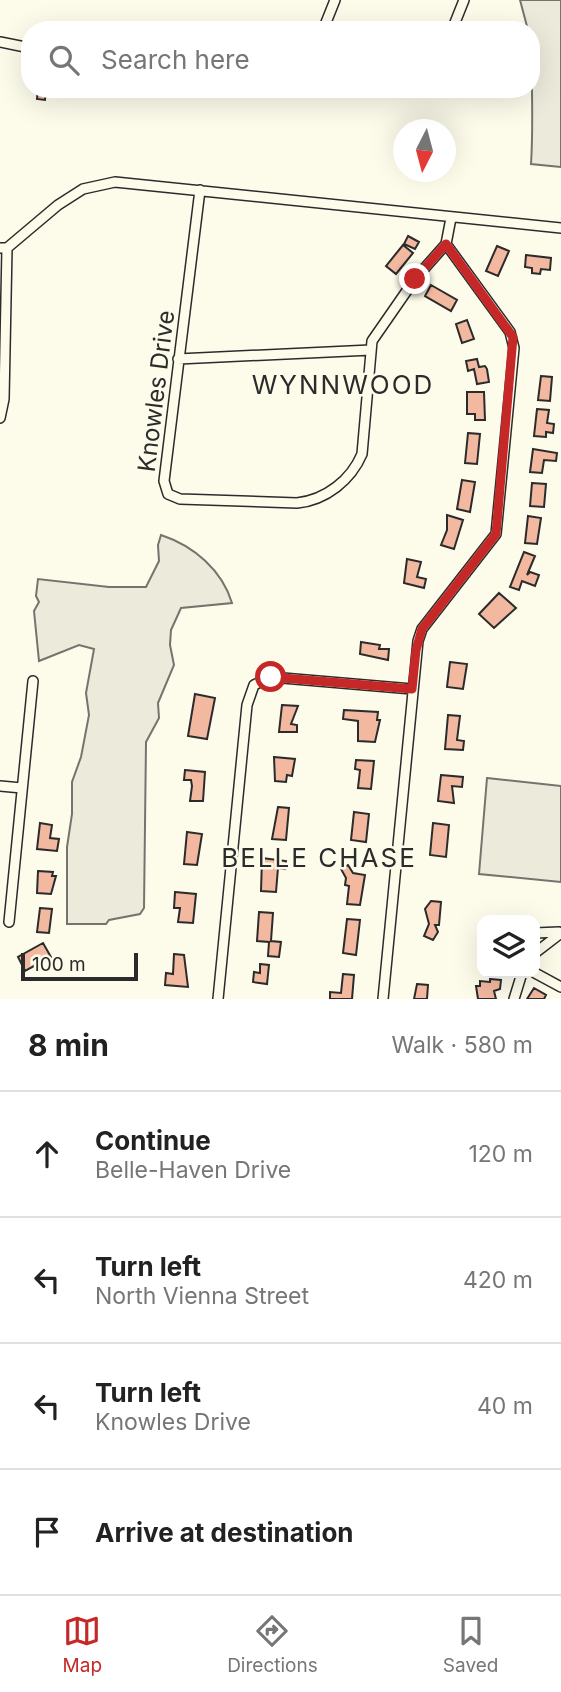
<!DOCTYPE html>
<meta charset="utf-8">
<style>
body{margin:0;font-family:Inter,sans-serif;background:#f2f2f2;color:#222}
.controls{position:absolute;right:21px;bottom:21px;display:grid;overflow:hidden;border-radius:14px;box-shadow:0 7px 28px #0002}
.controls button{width:63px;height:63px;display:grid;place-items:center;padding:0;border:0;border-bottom:2px solid #e0e0e0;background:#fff;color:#222;font:35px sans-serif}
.compass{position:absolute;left:393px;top:119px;width:63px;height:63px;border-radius:50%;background:#fff;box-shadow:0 7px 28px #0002;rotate:186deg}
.scale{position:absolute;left:21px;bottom:18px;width:117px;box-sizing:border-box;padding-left:7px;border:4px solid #2b2b2b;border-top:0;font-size:19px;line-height:24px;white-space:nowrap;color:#2b2b2b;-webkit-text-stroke:5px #fdfbea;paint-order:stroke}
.stop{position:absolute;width:21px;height:21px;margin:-16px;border:5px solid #c62828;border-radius:50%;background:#fff}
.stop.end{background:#c62828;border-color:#fff;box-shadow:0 2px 7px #0008}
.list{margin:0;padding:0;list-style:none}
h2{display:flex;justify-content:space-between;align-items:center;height:91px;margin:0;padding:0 28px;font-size:30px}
h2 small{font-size:23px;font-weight:400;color:#767676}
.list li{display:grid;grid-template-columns:46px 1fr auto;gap:21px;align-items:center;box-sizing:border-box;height:126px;padding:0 28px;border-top:2px solid #e0e0e0}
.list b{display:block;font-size:26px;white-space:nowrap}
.list p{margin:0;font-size:23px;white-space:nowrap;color:#767676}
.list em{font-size:23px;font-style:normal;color:#767676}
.icon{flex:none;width:38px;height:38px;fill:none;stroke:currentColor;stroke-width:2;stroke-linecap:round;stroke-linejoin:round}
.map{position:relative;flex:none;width:561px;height:999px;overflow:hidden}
.search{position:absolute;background:#fff;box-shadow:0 7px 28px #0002;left:21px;right:21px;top:21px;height:77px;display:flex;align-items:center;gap:18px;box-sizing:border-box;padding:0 24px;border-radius:28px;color:#767676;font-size:26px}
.sheet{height:595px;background:#fff}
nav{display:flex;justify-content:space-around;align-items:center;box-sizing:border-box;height:98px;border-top:2px solid #e0e0e0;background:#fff;font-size:19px;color:#767676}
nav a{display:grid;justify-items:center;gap:4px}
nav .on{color:#c62828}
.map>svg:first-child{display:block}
</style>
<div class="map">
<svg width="561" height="999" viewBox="0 0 561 999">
<rect width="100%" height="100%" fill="#fdfbea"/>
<path fill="#ecebdb" stroke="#74746e" stroke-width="2" d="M520,0H561V167L531,164C534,118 531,75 531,30H528Z
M161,535C194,546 222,570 232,603L181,608L171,630L170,645L174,665L158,703L159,718L146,742L144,908L140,914L109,920L106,924H67V847L72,814V782L81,757L89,715L86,693L94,649L79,645L39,661L34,611L39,602L36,596L38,579L109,587H146L159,561L158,545Z
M487,778L561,786V882L479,874Z"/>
<path fill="#f2b8a0" stroke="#2b2b2b" stroke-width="2" d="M38,89H46L45,100L37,99Z
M408,236L419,242L415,249L404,244Z
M403,245L413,253L396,274L386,266Z
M497,246L509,251L498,276L486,271Z
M526,255L551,258L550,270L541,269L540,274L532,273V268L525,267Z
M431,285L457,300L451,311L425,296Z
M467,320L474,339L462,343L456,324Z
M477,359L479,367L485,366L487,369L489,382L477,384L474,369L468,371L466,361Z
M541,376L552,377L550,401L538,400Z
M467,392H484L485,420H475V414H467Z
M537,409L549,410L547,423L554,424L553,433L546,432V437L534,436Z
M468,433L480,434L477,464L465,463Z
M533,449L557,453L556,461L544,460L542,473L530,472Z
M462,480L475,482L470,512L457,509Z
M532,483L546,484L544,507L530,506Z
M447,515L463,520L454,549L441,545L447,530Z
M528,516L541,518L537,544L525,543Z
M524,552L535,556L527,575L530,572L539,575L535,586L522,581L519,590L510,587Z
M407,559L421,562L417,577L426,579L424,588L404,583Z
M499,593L516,608L494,628L479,614Z
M361,642L380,645L379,649H389L388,660L360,654Z
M450,662L467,664L463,689L447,687Z
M195,694L215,698L207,739L188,736Z
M282,705L298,706L291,724L297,725V732H279Z
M344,710L378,712L377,720H380L375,742L358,741V721L343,719Z
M448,715L460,716L457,740L464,741L463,750L445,749Z
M274,757L295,759L292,776L287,775L286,782L275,781Z
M356,760L374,761L371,789L358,788L360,770L355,769Z
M185,770L205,772L203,801H190L192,786L191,780H184Z
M441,775L463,777L462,787L452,786L454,803L438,801Z
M278,807L289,808L286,840L272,839Z
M354,812L369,814L366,842L351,840Z
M40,823L52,825L50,838L59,839L57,851L37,849Z
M433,823L449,825L446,857L430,855Z
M187,832L202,834L197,865L184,864Z
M262,858L286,861L285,869L278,868L276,892L261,891Z
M348,865L353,873L365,875L360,905L347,904L349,886L345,885L346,878L341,869Z
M38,871L53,872L52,876H56L51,894L37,893Z
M175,892L196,894L193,923L178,922L180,908H174Z
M431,901L441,902L439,925H435L438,932L433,940L424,936L429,924L425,909Z
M40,908L52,909L49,933L37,932Z
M259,912L273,913L271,941L281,942L279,957L268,956L269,942L257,941Z
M347,919L360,920L356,955L343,953Z
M43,943L51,957L25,971L18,957Z
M174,954L184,955L188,987L165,985L166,973L173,974Z
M260,964L269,965L267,984L253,982L254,972L260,973Z
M343,974L354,975L352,999H330V992L341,993Z
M490,979L501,980L500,989L494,991L496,999H478L476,986H480V981L490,982Z
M417,984L428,985L427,999H414Z
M534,988L546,995L544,999H527Z"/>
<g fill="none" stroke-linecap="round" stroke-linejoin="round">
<defs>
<path id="minor" d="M323,30L335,0
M452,30L464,0
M0,42L30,48
M200,190L164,481L168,494L180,499L297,503C326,500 351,480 362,454L372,341L415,279L446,244L451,218
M0,248H7L4,399L0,418
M7,248L58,205L83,189L115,182L561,228
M178,359L371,350
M0,786L22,788
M9,922L33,681
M535,933L559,932
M535,953L561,933
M535,973L561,987
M218,999L247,705L254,685L271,677L412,689
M383,999L418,641L422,629L496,534L514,348L510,332L446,244
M514,999L522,973"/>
</defs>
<use href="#minor" stroke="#2b2b2b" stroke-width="12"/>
<use href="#minor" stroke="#fdfbea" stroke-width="9"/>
</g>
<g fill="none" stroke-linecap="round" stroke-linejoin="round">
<path stroke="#c62828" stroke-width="9" d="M271,677L412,689L416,650L422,629L496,534L513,337L446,244L415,279"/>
</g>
<g text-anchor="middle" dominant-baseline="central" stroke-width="5" stroke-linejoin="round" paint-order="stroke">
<g font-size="24" fill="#2b2b2b" stroke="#fdfbea">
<text transform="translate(156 391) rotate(-83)">Knowles Drive</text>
</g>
<g font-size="26" letter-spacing="2" fill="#2b2b2b" stroke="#fdfbea">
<text x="343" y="384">WYNNWOOD</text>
<text x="319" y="857">BELLE CHASE</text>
</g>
</g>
</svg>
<div class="controls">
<button><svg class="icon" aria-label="layers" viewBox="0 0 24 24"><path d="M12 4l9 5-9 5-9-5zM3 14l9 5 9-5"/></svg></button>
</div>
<svg class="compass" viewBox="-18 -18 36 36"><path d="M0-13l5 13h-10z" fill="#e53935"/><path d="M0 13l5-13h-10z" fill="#767676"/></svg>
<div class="scale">100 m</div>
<div class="stop" style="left:271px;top:677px"></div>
<div class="stop end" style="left:415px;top:279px"></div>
<div class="search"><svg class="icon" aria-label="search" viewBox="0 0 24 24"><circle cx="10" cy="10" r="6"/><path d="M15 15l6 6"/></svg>Search here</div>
</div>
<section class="sheet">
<h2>8 min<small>Walk · 580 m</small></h2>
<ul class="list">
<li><svg class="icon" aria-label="ahead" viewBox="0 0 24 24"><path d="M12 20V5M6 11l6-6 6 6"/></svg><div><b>Continue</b><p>Belle-Haven Drive</p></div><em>120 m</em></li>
<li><svg class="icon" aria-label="left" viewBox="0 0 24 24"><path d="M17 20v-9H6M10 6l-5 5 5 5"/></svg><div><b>Turn left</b><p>North Vienna Street</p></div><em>420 m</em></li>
<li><svg class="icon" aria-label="left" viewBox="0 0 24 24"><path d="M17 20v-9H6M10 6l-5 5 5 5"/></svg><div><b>Turn left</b><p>Knowles Drive</p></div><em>40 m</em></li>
<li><svg class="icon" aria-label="arrive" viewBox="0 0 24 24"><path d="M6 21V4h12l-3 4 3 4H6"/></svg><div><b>Arrive at destination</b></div></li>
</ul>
</section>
<nav>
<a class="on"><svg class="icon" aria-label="map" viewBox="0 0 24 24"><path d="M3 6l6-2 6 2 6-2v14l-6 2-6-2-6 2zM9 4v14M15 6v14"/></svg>Map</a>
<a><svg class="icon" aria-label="directions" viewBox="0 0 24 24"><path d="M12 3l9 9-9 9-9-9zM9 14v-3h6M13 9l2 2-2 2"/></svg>Directions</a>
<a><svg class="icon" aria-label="saved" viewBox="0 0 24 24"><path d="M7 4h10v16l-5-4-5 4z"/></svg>Saved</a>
</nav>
